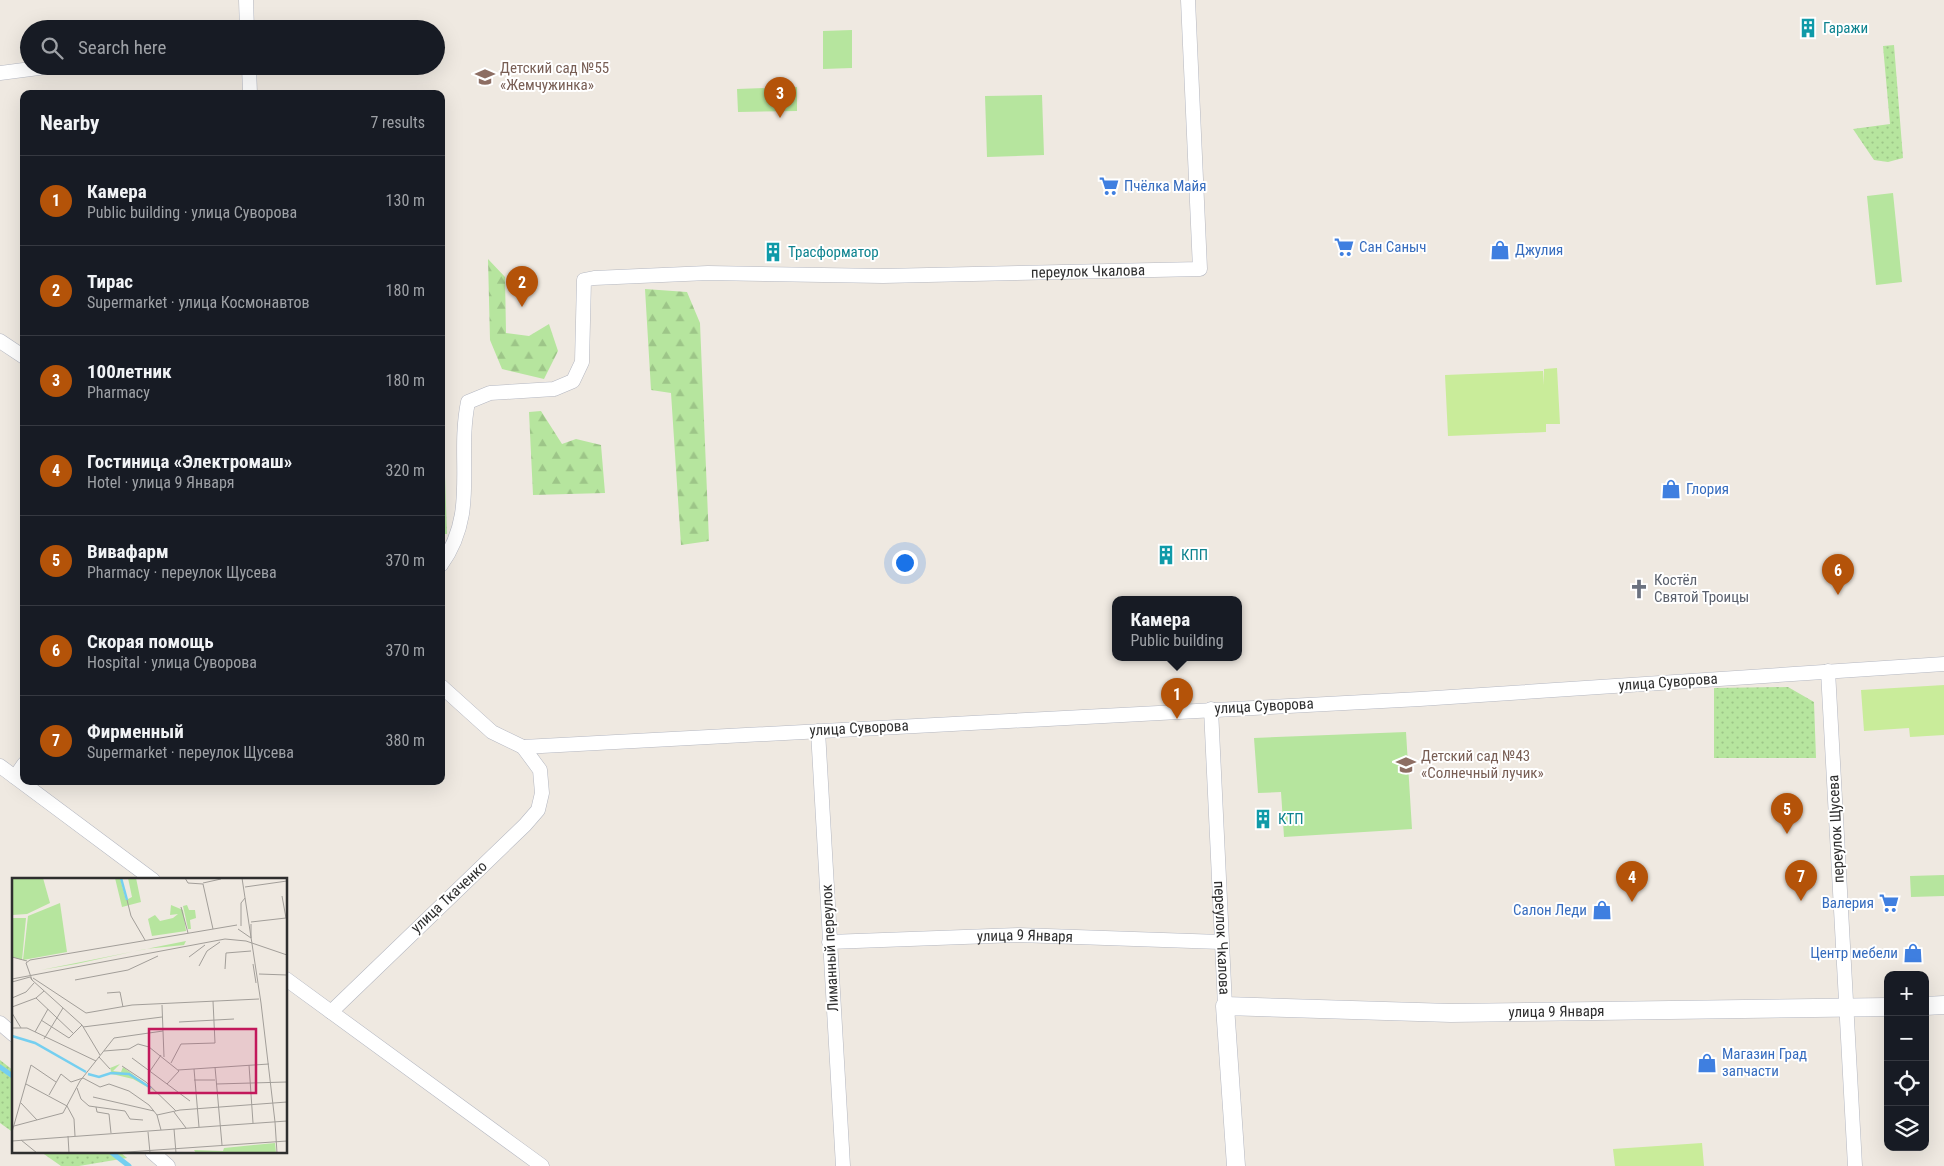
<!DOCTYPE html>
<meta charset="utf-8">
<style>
body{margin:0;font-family:"Roboto Condensed",sans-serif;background:#20242c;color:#f1f3f6}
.controls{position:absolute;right:15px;bottom:15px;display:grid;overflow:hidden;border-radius:10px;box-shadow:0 5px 20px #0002}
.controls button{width:45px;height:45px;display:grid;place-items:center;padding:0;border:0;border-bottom:1px solid #363941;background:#171b24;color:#f1f3f6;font:25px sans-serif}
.you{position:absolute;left:904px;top:562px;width:18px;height:18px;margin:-12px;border:4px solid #fff;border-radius:50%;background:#1a73e8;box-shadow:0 0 0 8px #1a73e833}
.badge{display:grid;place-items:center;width:32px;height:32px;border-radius:50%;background:#b45309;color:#fff;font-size:16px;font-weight:700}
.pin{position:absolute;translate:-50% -41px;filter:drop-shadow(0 1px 2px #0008)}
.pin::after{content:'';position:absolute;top:26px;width:18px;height:15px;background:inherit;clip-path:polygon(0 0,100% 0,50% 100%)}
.popup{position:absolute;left:1112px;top:596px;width:130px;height:65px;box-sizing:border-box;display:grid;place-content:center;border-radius:10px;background:#171b24;filter:drop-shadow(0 1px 4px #0005);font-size:16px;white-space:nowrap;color:#9ea1a6}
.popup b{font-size:19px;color:#f1f3f6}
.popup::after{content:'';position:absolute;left:50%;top:100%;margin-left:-10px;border:10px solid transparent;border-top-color:#171b24}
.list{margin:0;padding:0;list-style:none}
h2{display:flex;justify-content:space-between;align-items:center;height:65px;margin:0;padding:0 20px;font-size:21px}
h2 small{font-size:16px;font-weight:400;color:#9ea1a6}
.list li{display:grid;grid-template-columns:32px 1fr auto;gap:15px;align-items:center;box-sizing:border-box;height:90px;padding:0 20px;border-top:1px solid #363941}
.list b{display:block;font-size:19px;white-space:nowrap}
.list p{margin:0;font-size:16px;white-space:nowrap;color:#9ea1a6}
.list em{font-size:16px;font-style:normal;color:#9ea1a6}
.icon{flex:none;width:28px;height:28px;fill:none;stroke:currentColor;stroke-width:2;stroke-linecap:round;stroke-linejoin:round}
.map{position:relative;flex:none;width:1944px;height:1166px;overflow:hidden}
.search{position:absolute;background:#171b24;box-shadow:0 5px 20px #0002;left:20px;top:20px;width:425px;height:55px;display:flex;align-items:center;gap:12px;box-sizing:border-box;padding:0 18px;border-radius:28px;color:#9ea1a6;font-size:19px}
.panel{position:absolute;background:#171b24;box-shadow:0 5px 20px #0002;left:20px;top:90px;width:425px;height:695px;border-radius:10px}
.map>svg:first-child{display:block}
</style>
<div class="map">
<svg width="1944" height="1166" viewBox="0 0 1944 1166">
<defs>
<pattern id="grass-dots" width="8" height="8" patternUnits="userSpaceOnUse" patternTransform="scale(1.25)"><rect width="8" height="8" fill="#b6e59e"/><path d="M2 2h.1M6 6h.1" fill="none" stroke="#9dc588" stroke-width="1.8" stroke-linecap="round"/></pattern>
<pattern id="forest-firs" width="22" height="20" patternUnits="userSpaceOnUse" patternTransform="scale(1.25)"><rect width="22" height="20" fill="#b6e59e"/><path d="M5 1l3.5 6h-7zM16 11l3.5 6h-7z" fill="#9dc588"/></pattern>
</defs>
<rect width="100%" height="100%" fill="#efe9e1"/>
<path fill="url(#grass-dots)" d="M1894,45L1903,158L1888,162L1874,160L1853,129L1890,124L1883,46Z
M445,476L447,534H441V477Z
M1788,687L1814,702L1816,758H1714V688Z
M0,1060L14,1071V1133L0,1123Z
M41,1152H120L127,1158L79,1166H61Z"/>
<path fill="url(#forest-firs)" d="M488,259L505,277L506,333L529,336L549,324L558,351L544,379L502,369L490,340Z
M645,289L687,292L700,323L709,541L681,545L671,393L651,390Z
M541,411L562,444L576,439L601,445L605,493L533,495L529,412Z"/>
<path fill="#b6e59e" d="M852,30V68L823,69V31Z
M797,87V111L738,112L737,89Z
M1042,95L1044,155L987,157L985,96Z
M1893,193L1902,282L1876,285L1867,196Z
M1406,732L1412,829L1284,837L1281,792L1258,793L1254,738Z
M1944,875V896L1911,897L1910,876Z"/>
<path fill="#c9ec9a" d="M1557,368L1560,424H1546V432L1448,436L1445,375L1543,371L1544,385V369Z
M1944,685V735L1910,737L1909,728L1864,731L1861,690Z
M1702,1143L1704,1166H1615L1613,1149Z"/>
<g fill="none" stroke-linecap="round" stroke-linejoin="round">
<path stroke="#75cff0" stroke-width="5" d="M0,1067L14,1077
M111,1152L129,1166"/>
<defs>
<g id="minor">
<path d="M246,0L247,29"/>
<path d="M249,66L250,94"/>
<path d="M0,73L54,66"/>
<path d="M0,341L24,357"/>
<path id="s1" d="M441,565C479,512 456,461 468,402L490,393L554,389L573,381L582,362L584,280L594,278L708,273L883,276L1200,269L1188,0"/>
<path d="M1828,671L1855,1166"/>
<path id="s2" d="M1211,709L1225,1006"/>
<path d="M818,731L843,1166"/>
<path d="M523,747L1420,699L1944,664"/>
<path d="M0,766L153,880"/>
<path d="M15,777L24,764"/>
<path id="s3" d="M829,942L1018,935L1221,942"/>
<path d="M286,979L542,1166"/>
<path d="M331,1012L525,825L538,810L542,793L540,770L523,747L492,732L441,686"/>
<path d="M0,1023L14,1035"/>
<path d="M152,1152L168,1166"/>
</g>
<g id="tertiary">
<path d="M1925,1006L1944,1005"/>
<path id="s4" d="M1236,1166L1225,1006L1451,1013L1888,1007"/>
</g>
</defs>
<use href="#minor" stroke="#b4b7c1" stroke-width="15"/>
<use href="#tertiary" stroke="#b4b7c1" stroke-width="19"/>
<use href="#minor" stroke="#fff" stroke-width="14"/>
<use href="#tertiary" stroke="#fff" stroke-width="18"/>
</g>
<defs>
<symbol id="building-bare" viewBox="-9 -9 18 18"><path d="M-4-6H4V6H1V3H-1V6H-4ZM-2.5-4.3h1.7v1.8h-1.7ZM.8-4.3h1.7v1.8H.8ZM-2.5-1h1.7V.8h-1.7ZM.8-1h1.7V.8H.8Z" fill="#0f9aa8" stroke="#fff" stroke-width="2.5" paint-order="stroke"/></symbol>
<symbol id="school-bare" viewBox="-9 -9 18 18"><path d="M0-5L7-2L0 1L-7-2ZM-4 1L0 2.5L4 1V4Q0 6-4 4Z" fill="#8d6e63" stroke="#fff" stroke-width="2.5" paint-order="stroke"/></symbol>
<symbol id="supermarket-bare" viewBox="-9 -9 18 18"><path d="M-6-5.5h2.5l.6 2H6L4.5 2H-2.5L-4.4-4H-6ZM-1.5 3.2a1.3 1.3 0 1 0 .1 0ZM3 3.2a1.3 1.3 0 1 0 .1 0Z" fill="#3f7fe0" stroke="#fff" stroke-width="2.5" paint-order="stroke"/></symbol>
<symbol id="shop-bare" viewBox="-9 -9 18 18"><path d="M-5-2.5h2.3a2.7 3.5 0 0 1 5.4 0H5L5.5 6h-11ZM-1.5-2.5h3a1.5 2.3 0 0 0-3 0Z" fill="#3f7fe0" stroke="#fff" stroke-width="2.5" paint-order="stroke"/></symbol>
<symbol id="church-bare" viewBox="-9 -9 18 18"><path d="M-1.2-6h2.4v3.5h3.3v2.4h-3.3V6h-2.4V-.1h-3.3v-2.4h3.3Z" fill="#6b7280" stroke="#fff" stroke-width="2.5" paint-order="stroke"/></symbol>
</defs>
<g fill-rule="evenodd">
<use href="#building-bare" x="1794" y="14" width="28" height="28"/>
<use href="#school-bare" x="471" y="63" width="28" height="28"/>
<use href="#supermarket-bare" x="1095" y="172" width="28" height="28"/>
<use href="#supermarket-bare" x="1330" y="233" width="28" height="28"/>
<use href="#shop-bare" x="1486" y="236" width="28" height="28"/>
<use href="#building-bare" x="759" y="238" width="28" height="28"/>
<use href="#shop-bare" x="1657" y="475" width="28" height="28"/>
<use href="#building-bare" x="1152" y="541" width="28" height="28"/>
<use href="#church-bare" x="1625" y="575" width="28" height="28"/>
<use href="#school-bare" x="1392" y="751" width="28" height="28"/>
<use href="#building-bare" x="1249" y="805" width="28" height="28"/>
<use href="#supermarket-bare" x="1875" y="889" width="28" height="28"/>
<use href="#shop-bare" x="1588" y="896" width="28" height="28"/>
<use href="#shop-bare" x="1899" y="939" width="28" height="28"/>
<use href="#shop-bare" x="1693" y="1049" width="28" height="28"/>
</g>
<g text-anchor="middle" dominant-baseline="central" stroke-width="4" stroke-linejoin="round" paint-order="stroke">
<g font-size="15" fill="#0d838f" stroke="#fff" text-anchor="start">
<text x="1823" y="28">Гаражи</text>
<text x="788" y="252">Трасформатор</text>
<text x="1181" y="555">КПП</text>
<text x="1278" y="819">КТП</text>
</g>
<g font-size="15" fill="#785e54" stroke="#fff" text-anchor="start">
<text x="500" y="68">Детский сад №55<tspan x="500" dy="17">«Жемчужинка»</tspan></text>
<text x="1421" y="756">Детский сад №43<tspan x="1421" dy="17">«Солнечный лучик»</tspan></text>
</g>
<g font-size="15" fill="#366cbe" stroke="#fff" text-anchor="start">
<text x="1124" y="186">Пчёлка Майя</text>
<text x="1359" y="247">Сан Саныч</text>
<text x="1515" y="250">Джулия</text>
<text x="1686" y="489">Глория</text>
<text x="1874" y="903" text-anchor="end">Валерия</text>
<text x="1587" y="910" text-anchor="end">Салон Леди</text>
<text x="1898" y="953" text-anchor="end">Центр мебели</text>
<text x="1722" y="1054">Магазин Град<tspan x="1722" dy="17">запчасти</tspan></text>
</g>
<g font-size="15" fill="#2e2e2e" stroke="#fff">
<text stroke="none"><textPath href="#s1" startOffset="884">переулок Чкалова</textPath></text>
<text transform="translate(1668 682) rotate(-4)">улица Суворова</text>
<text transform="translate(1264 706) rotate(-3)">улица Суворова</text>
<text transform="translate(859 728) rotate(-3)">улица Суворова</text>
<text transform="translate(1836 829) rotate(-93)">переулок Щусева</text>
<text transform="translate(449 897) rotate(-43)">улица Ткаченко</text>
<text stroke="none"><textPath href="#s3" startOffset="196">улица 9 Января</textPath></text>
<text stroke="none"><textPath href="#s2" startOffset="229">переулок Чкалова</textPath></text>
<text transform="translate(830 948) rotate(-93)">Лиманный переулок</text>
<text stroke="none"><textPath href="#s4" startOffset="492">улица 9 Января</textPath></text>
</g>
<g font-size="15" fill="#5b616d" stroke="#fff" text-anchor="start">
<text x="1654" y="580">Костёл<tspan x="1654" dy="17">Святой Троицы</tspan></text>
</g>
</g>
<g transform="translate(12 878)">
<rect width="275" height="275" fill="#efe9e1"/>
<path d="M0,0H31L38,25L15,36L0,37ZM103,0H108L114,22L120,19L116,0H124L129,24L110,29ZM108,186L101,193L109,194L111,189L144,214L121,201L100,196L98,190Z" fill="#b6e59e"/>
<path d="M159,27L171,32L174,53L140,58L136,41L143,37L148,43L161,40L166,36L158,37ZM175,27L177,32H183L184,40L178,42L179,51H176L171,28ZM174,63L172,67L133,71L64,86L29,92Z" fill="#b6e59e"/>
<path d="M263,265L264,275H184L182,272L211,273L212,270Z" fill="#b6e59e"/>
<path d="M48,25L55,74L11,82L16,38ZM0,40H14L10,82L0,79Z" fill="#b6e59e"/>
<path fill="none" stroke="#75cff0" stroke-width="2.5" d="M109,0L115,22M0,158L23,165L74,194M76,196L87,199L99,195L117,196L139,210"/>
<path fill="none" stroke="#a29e99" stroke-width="1" d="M173,0L176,5L191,6L201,51M230,0L249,125M191,5L209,1M233,9L275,3M115,22L119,38L133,62M169,29L176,55M239,44L274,40L270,18M229,48V25L233,20M226,51L239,60V46M0,79L15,83M177,79L193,67M18,82L225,47M18,82L14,85L19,99M241,86L244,105M187,88L195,73L208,64M213,91L214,75L239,73M247,96L275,97M21,100L74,135L120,127L247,121M0,101L213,61L234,63L275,77M20,102L70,147L88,177M63,102L116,92L146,78M0,104L18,99L20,102L19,99M95,115L108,114L111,129M0,120L14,114L22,105M24,120L62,156M249,125L263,244M150,127L152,179M0,129L24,120L32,113M0,135L9,150M29,142L57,160L70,147M167,144L222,141M71,149L150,139M0,150H15L84,183M23,154L36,131M32,161L51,130M92,173L117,171L126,166L137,169L167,193L155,206M87,179L98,191M120,180L178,223M159,185L169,166L203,165L201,123M237,187L241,245M110,188L134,204L164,233M203,189L210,267M182,191L187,249M166,192L257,186M138,193L149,177M182,202H203M14,206L55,228L62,241L63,258M204,206L275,204M65,210L69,221L77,228L113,233L118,241L131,242M37,217L49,196L59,204L71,200L88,209L97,206L117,213L137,227L145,237L149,252M81,219L142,233M9,225L25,242M84,229L85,234L97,236L99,255M162,234L174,250M145,237L168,232L275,224M263,244L265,275M2,248L51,235L68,203L102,160L151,153M205,248L275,243M162,251L164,275M0,254L19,187L44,204M136,254L138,275M56,258L57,275M9,262L25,275M0,263L205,248M101,275L275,263"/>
<path fill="#c2185b" fill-opacity="0.15" stroke="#c2185b" stroke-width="2.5" d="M137,151H244V215H137Z"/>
<rect width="275" height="275" fill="none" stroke="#2e2e2e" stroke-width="2.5"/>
</g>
</svg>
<div class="controls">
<button>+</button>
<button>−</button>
<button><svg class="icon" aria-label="locate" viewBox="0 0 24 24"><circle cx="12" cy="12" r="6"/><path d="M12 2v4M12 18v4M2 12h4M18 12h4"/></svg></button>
<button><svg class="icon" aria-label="layers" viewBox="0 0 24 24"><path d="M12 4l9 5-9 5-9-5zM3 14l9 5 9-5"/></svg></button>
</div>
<div class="you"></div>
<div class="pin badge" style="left:1177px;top:719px">1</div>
<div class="popup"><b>Камера</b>Public building</div>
<div class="pin badge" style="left:522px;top:307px">2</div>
<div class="pin badge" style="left:780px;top:118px">3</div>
<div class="pin badge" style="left:1632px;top:902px">4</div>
<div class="pin badge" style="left:1787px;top:834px">5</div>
<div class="pin badge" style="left:1838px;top:595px">6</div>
<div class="pin badge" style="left:1801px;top:901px">7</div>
<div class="search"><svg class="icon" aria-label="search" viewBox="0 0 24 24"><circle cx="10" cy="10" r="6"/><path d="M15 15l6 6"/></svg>Search here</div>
<section class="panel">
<h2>Nearby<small>7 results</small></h2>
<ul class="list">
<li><span class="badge">1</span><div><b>Камера</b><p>Public building · улица Суворова</p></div><em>130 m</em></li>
<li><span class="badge">2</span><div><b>Тирас</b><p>Supermarket · улица Космонавтов</p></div><em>180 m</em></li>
<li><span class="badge">3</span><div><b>100летник</b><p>Pharmacy</p></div><em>180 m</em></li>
<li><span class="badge">4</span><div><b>Гостиница «Электромаш»</b><p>Hotel · улица 9 Января</p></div><em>320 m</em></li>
<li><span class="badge">5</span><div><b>Вивафарм</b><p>Pharmacy · переулок Щусева</p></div><em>370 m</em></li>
<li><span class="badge">6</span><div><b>Скорая помощь</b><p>Hospital · улица Суворова</p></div><em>370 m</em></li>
<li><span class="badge">7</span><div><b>Фирменный</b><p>Supermarket · переулок Щусева</p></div><em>380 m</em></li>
</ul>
</section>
</div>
